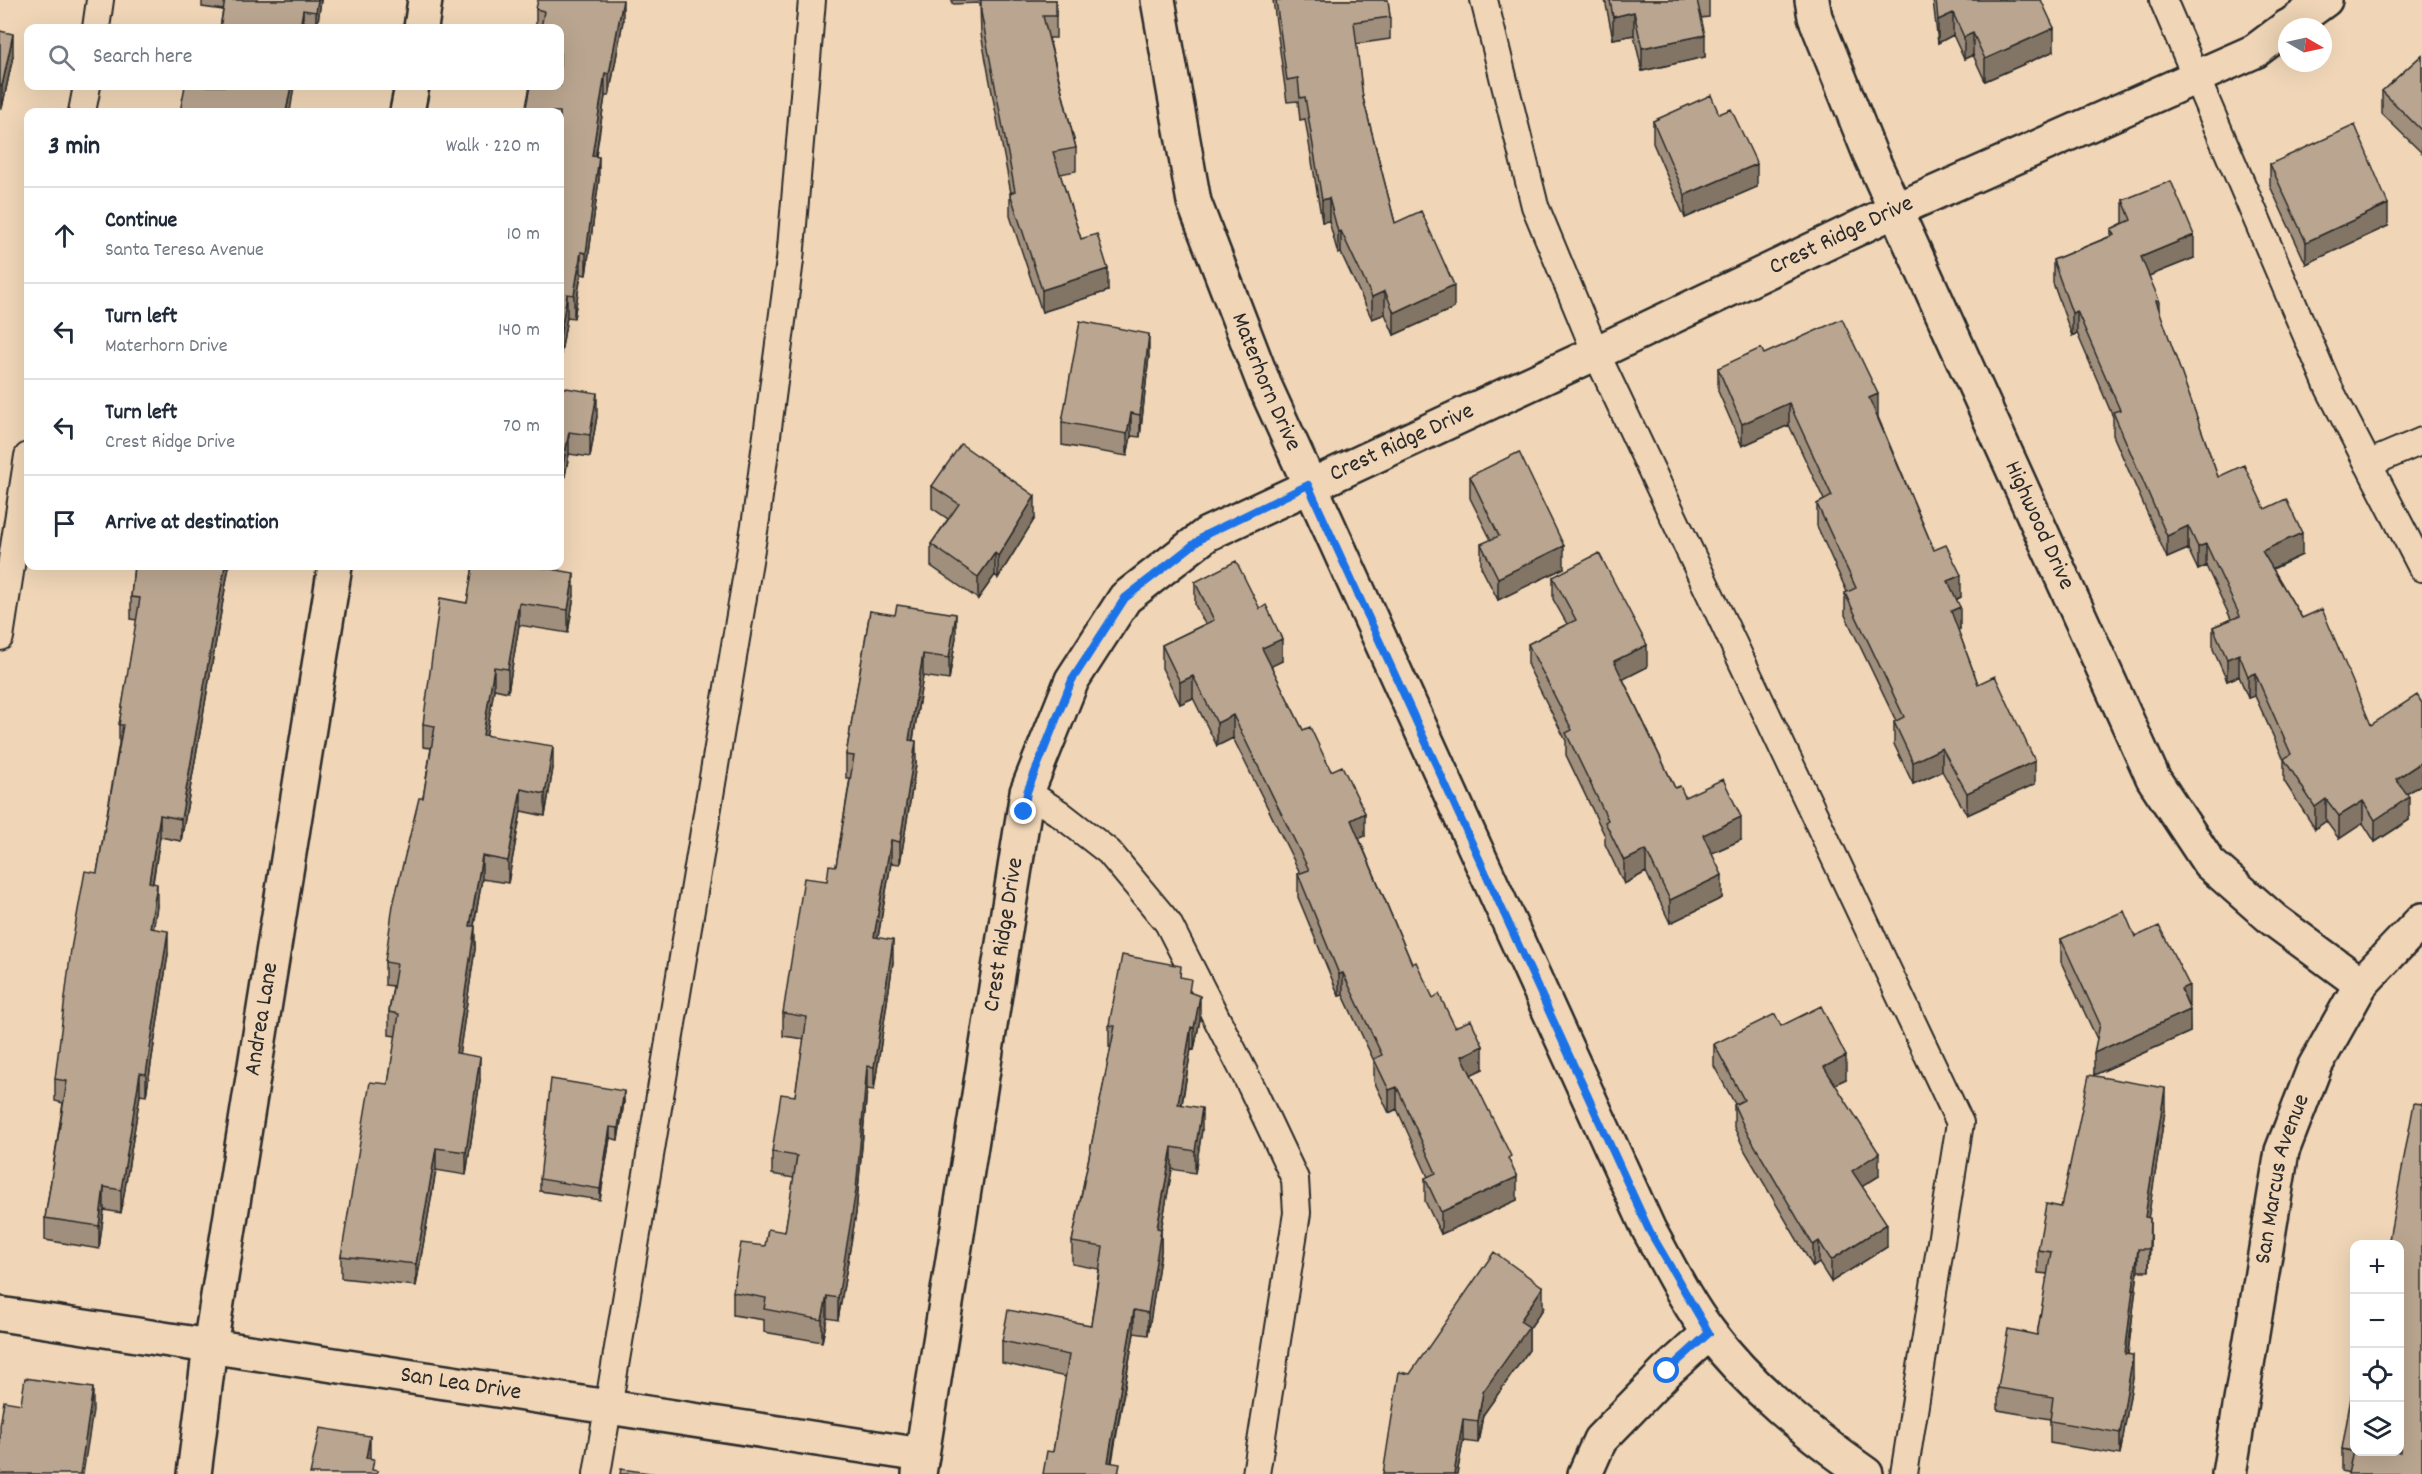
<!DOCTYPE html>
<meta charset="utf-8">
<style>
body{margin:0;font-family:Dekko,sans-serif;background:#f6f6f7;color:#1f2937}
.controls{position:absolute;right:18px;bottom:18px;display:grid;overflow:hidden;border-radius:12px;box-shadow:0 6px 24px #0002}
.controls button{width:54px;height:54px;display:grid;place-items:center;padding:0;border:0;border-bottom:2px solid #e0e1e3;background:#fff;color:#1f2937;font:30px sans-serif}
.compass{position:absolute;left:2278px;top:18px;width:54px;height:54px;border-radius:50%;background:#fff;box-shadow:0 6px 24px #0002;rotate:99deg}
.stop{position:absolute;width:18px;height:18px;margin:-14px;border:4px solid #1a73e8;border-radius:50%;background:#fff}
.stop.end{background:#1a73e8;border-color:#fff;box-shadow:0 2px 6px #0008}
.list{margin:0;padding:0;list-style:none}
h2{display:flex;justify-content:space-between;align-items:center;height:78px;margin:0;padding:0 24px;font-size:26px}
h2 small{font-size:20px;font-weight:400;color:#747a83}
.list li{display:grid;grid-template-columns:39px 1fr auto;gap:18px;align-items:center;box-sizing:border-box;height:96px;padding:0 24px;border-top:2px solid #e0e1e3}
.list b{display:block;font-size:22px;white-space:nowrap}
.list p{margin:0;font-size:20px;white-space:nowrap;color:#747a83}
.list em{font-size:20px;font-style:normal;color:#747a83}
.icon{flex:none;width:33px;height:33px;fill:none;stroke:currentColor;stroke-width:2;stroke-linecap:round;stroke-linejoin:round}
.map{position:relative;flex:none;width:2422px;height:1474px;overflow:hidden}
.search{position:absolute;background:#fff;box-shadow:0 6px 24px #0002;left:24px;top:24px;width:540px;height:66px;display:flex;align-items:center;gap:15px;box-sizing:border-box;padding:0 21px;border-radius:12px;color:#747a83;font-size:22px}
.panel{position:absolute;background:#fff;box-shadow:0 6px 24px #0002;left:24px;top:108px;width:540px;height:462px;border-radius:12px}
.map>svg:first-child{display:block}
</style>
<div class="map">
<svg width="2422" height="1474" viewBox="0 0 2422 1474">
<rect width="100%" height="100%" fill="#f0d6b7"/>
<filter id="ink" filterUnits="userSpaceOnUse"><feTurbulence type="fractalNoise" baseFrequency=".0167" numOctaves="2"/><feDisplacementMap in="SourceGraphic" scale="12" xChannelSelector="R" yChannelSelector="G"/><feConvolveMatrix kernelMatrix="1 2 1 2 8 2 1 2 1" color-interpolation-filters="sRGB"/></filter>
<g filter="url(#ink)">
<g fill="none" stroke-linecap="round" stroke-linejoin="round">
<defs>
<path id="lane" d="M1484,0L1535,206L1596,353L1960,1123L1904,1474
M2163,0L2329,388L2422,568
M96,28L100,0
M82,112L87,86
M2368,464L2422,441
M0,637L28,456
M1027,792L1059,813L1109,852L1168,923L1251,1086L1295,1179L1297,1213L1256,1474
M597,1474L756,519L790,260L812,0"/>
<g id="street">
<path id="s1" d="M1158,0L1194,202L1264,384L1649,1230C1668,1264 1686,1302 1710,1333C1752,1389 1809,1434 1866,1474"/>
<path id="s2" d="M1812,0L1815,17L1870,154L2153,778L2209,863L2274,920L2361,984"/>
<path d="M2288,27L2325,0"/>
<path d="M421,28L425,0"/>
<path d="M407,112L412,86"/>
<path id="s3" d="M0,1314L922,1455"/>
<path id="s4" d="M194,1474L210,1346L335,566"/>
<path id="s5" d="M919,1474L1027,792L1072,680L1125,598L1207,534L1596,353L1896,210L2255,51L2287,27"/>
<path d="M1585,1474L1600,1440L1667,1371L1709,1333"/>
<path id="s6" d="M2229,1474L2282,1151L2315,1066L2361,984L2422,920"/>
</g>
</defs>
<use href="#lane" stroke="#2b2b2b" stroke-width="30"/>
<use href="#street" stroke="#2b2b2b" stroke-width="38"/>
<use href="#lane" stroke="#f0d6b7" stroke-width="26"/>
<use href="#street" stroke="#f0d6b7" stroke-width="33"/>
</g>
<path fill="#a08f7c" stroke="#2b2b2b" stroke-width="1.5" d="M202,0H321L317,28H220L223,10L202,7Z
M952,0H1056V38H1049L1076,148V171L1060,174L1081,239L1108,291L1042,312L1010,216V193H1011L981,34L980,3L952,4Z
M1273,0H1388L1390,17V39L1356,44L1363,98L1395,223L1454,308L1394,335L1385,314L1372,319L1341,253L1338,254L1329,221L1322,222L1305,119L1300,120L1298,101L1287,102Z
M1605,0H1709V17L1701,18L1705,57L1642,71L1634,35L1613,39Z
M1933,0H2041L2054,51L1985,81L1973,55L1964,59L1953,35L1938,43Z
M536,9L623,21L609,96H605L596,156L599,179L586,275L581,274L574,318L567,317L560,359V28H536Z
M0,31L13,56L2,108H0Z
M2422,55V153L2382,114V91Z
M1719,114L1757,187L1685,218L1653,143V121Z
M2270,164L2388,226L2306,264L2270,186Z
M2123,200L2194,258L2149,276L2159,311L2218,477L2265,509L2302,555L2273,569L2302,618L2371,725L2407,795L2409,820L2375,842L2363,823L2339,839L2326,821L2315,829L2284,781V760L2255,696L2248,698L2239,676L2227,681L2213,649V627L2231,619L2206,566L2198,570L2188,549L2167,558L2113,435V417L2077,333L2072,336L2053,283V260L2111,236V229L2123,223Z
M1764,354L1878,417L1934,550L1961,597L1957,599L1960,629L1958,630L1978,684L2035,784L1967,815L1942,771L1913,784L1894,744V722L1896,721L1845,615V593L1847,592L1817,526V504L1824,500L1789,425L1742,446L1718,391V368Z
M1149,356L1140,437L1131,436L1127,456L1062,445V422Z
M560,387L597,416L590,457L569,454L562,492H560Z
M1470,476L1564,568L1498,600L1481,567V544L1491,540L1470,498Z
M932,486L1035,518L998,578L995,575L978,599L931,566V544L948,519L932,508Z
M134,566H229L181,841L160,837L153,883L157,906L153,929L168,954L146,1096L140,1095L121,1213L104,1210L99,1249L45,1240V1218L63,1103L55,1101V1079L97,873L119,744V725L137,620L131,619V597Z
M473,566H544V568L574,595L568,633L519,625L508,692L494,689L486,735L553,768L545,816L521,811L508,883L482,879L474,926L475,949L459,1054L480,1080L466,1175L436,1170L416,1286L341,1278V1256L388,1084L396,1036L389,1035V1012L393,986L385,985V962L423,798L431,748L423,747V724L467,603Z
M1553,577L1647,667L1623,679L1675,788L1741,840L1712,853L1722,898L1670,923L1646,872L1624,884L1605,844V836L1566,755V741L1528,666V644L1567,624L1553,599Z
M1195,582L1282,661L1271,666L1303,730L1331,771L1365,836L1359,838L1412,964L1433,998L1455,1027L1483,1069L1471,1074L1511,1165L1517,1200L1441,1234L1425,1201V1178L1428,1177L1397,1109L1389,1113L1374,1081V1061L1343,995L1339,996L1298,897V874L1300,873L1233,738L1217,746L1193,698L1180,704L1162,668V645L1205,624L1195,605Z
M870,611L956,637L949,680L923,676L913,741L916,764L900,864L891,863L878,937L893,962L874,1090L867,1089L856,1213L838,1320L827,1318L822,1342L764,1332V1320L733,1315V1292L765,1246L785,1232L794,1178L772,1174V1152L795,1096L804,1039L783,1036V1013L827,881L836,866L850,778H846V755Z
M2135,937L2189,1007L2190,1032L2094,1075L2097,1039L2061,962V939Z
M1181,978L1191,992L1200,1019L1194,1050L1191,1049L1182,1105L1202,1130L1195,1173L1172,1169L1161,1230V1251L1148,1335L1134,1333L1112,1462L1120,1474L1053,1452L1066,1377L1002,1363V1341L1091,1325L1099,1269L1072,1264V1242L1111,1048L1109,1047V1025Z
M1781,1026L1846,1079L1835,1084L1879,1176L1862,1186L1887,1247L1831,1282L1819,1263L1813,1267L1745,1151L1734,1127V1105L1735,1104L1714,1066V1044Z
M624,1102L618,1140L610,1138L600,1200L540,1191V1179Z
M2165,1111L2148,1217L2150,1240L2149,1271H2138L2128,1354L2133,1378L2120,1455L2050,1443V1419L1998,1410V1388L2037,1335L2048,1274L2038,1273V1250L2061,1207Z
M1543,1309L1529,1329V1350L1483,1415L1478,1443L1463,1441L1457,1474H1383L1410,1374Z
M2342,1449L2355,1452L2349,1473L2342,1471Z"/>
<path fill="#827465" stroke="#2b2b2b" stroke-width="1.5" d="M318,0H321L317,28H316V12Z
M623,0V21L609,96V74Z
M303,10V28H300Z
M1634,12V35L1613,39V17Z
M1953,13V35L1938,43V20Z
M2054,28V51L1985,81V59Z
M1973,33V55L1964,59V37Z
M13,34V56L2,108V86Z
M1705,35V57L1642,71V48Z
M605,73V96L592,178V156Z
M291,86H294L290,112H286Z
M599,157V179L586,275V253Z
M1757,164V187L1685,218V195Z
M1329,198V221L1322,222V200Z
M2388,204V226L2306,264V242Z
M1341,231V253L1338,254V232Z
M2194,235V258L2141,279V257Z
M581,252V274L574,318V295Z
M1108,269V291L1042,312V290Z
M1454,285V308L1394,335V313Z
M1385,291V314L1372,319V297Z
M567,294V317L560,359V337Z
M2159,300V322L2156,301Z
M2077,311V333L2072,336V313Z
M1149,334V356L1140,437V415Z
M597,393V416L590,457V435Z
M1878,394V417L1869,420V398Z
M1789,403V425L1742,446V424Z
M1131,413V436L1127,456V434Z
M569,432V454L562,492V470Z
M1035,496V518L998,578V556Z
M2188,526V549L2167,558V536Z
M2302,533V555L2262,573V551Z
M2206,544V566L2198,570V547Z
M1564,546V568L1498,600V578Z
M995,553V575L978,599V577Z
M225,566H229L181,841V819Z
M574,573V595L568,633V610Z
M1961,575V597L1948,604V581Z
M519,603V625L508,692V669Z
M1960,607V629L1951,633V611Z
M956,614V637L949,680V658Z
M1282,639V661L1262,671V648Z
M1647,645V667L1614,684V661Z
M923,654V676L909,763V740Z
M2239,654V676L2227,681V659Z
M494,667V689L483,757V735Z
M2255,673V696L2248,698V676Z
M1193,676V698L1180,704V682Z
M1233,715V738L1217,746V723Z
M916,741V764L900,864V842Z
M553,746V768L545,816V794Z
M1942,748V771L1913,784V762Z
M2035,761V784L1967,815V793Z
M2422,762V784L2396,801V779Z
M521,789V811L508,883V861Z
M2409,797V820L2375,842V820Z
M2326,799V821L2315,829V807Z
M2363,801V823L2339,839V816Z
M1365,813V836L1351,842V820Z
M160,815V837L149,905V882Z
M1741,817V840L1703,857V835Z
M891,840V863L874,959V937Z
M1646,850V872L1624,884V861Z
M482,856V879L470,948V926Z
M1722,875V898L1670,923V900Z
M157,884V906L150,951V928Z
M475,926V949L456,1076V1053Z
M168,931V954L146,1096V1074Z
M893,940V962L874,1090V1067Z
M1343,973V995L1339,996V974Z
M2189,985V1007L2181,989Z
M1200,996V1019L1194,1050V1028Z
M2190,1010V1032L2094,1075V1053Z
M1191,1027V1049L1178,1126V1104Z
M1483,1046V1069L1462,1079V1056Z
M1846,1056V1079L1824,1089V1067Z
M480,1057V1080L466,1175V1152Z
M867,1066V1089L856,1213L838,1320V1298Z
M140,1073V1095L121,1213V1190Z
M1397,1087V1109L1389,1113V1090Z
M2165,1088V1111L2145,1239V1217Z
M624,1091V1102L618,1140V1128Z
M1202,1108V1130L1195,1173V1151Z
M610,1127V1138L600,1200V1189Z
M1172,1147V1169L1161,1230V1251L1148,1335V1313L1157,1228Z
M436,1148V1170L416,1286V1264Z
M1879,1153V1176L1852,1193V1171Z
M1517,1177V1200L1441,1234V1212Z
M104,1187V1210L99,1249V1226Z
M2150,1218V1240L2149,1271V1249Z
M1887,1224V1247L1831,1282V1260Z
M1819,1241V1263L1813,1267V1245Z
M2138,1249V1271L2125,1376V1354Z
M1543,1287V1309L1529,1329V1350L1483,1415L1478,1443V1421L1483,1392L1520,1321Z
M827,1296V1318L822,1342V1320Z
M1134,1310V1333L1109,1474L1108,1462Z
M2133,1355V1378L2120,1455V1433Z
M93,1388V1411L83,1474H80Z
M1463,1419V1441L1457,1474H1454Z
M370,1436V1458H366Z"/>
<path fill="#baa690" stroke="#2b2b2b" stroke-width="1.5" d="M225,0H318L316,12L303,10L300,28H220Z
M538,0H623L609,74L605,73L592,156L599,157L586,253L581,252L574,295L567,294L560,337V112H525L530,86H560V28H541L544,11L536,9Z
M981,0H1056V16H1043L1076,148L1053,152L1081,239L1097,234L1108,269L1042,290L1010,193L1015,191L981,12Z
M1276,0H1388L1390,17L1354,22L1363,98L1395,223L1421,211L1454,285L1394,313L1385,291L1372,297L1341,231L1338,232L1329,198L1322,200L1305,97L1300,98L1298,78L1287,80Z
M1610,0H1697L1705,35L1642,48L1634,12L1613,17Z
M1936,0H2041L2054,28L1985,59L1973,33L1964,37L1953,13L1938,20Z
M0,31L13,34L2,86L0,85Z
M2422,55V131L2382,91Z
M185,86H291L286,112H180Z
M1711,95L1719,114L1731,109L1757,164L1685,195L1653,121Z
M2355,125L2388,204L2306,242L2270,164Z
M2171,181L2194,235L2141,257L2159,300L2156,301L2218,477L2244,465L2265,509L2286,499L2302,533L2262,551L2302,618L2322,609L2371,725L2417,695L2422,703V762L2396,779L2409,797L2375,820L2363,801L2339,816L2326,799L2315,807L2284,759L2291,754L2255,673L2248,676L2239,654L2227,659L2213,627L2240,616L2206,544L2198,547L2188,526L2167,536L2113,412L2120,410L2077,311L2072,313L2053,260L2114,235L2111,229L2131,220L2123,200Z
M1842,319L1878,394L1869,398L1934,550L1946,545L1961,575L1948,581L1960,607L1951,611L1978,684L1995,676L2035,761L1967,793L1942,748L1913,762L1894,722L1904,717L1845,593L1856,588L1817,504L1832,496L1789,403L1742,424L1718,368L1761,348L1764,354Z
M1080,321L1149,334L1140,415L1131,413L1127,434L1062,422Z
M560,387L597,393L590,435L569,432L562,470H560Z
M961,444L1035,496L998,556L995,553L978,577L931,544L959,504L932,486Z
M1519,452L1564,546L1498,578L1481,544L1499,536L1470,476Z
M1599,553L1647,645L1614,661L1675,788L1680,786L1685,797L1723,779L1741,817L1703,835L1722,875L1670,900L1646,850L1624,861L1605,822L1608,820L1566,733L1572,730L1528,644L1576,620L1553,577Z
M1236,561L1260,609L1266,605L1282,639L1262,648L1303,730L1310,727L1331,771L1342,766L1365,813L1351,820L1412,964L1416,962L1433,998L1439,994L1455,1027L1471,1020L1483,1046L1462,1056L1511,1156L1508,1158L1517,1177L1441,1212L1425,1178L1436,1173L1397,1087L1389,1090L1374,1059L1382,1055L1343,973L1339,974L1298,874L1309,870L1233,715L1217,723L1193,676L1180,682L1162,645L1214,620L1195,582Z
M134,566H225L181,819L160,815L149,882L157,884L150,928L168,931L146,1074L140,1073L121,1190L104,1187L99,1226L45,1218L67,1081L55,1079L71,949L85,871L97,873L123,725H119L140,598L131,597Z
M473,566H540V567L574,573L568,610L519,603L508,669L494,667L483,735L553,746L545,794L521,789L508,861L482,856L470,926H475L456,1053L480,1057L466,1152L436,1148L416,1264L341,1256L370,1082L388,1084L399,1014L389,1012L397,964L385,962L393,905L419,798H423L435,726L423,724L440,598L467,603Z
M897,605L956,614L949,658L923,654L909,740L916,741L900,842L891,840L874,937L893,940L874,1067L867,1066L856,1190L838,1298L827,1296L822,1320L764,1309L766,1298L733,1292L741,1243L765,1246L768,1229L785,1232L797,1156L772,1152L781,1094L795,1096L807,1017L783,1013L804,878L827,881L829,865L836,866L854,756L846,755L870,611L895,615Z
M2124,911L2135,937L2159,926L2189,985L2181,989L2190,1010L2094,1053L2100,1024L2061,939Z
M1122,955L1181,966L1180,977L1191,979L1189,992L1200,996L1194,1028L1191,1027L1178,1104L1202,1108L1195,1151L1172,1147L1157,1228L1161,1229L1148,1313L1134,1310L1108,1462L1120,1464L1118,1474H1043L1047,1451L1053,1452L1069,1355L1002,1341L1008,1310L1091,1325L1103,1247L1072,1242L1115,1026L1109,1025Z
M1821,1006L1846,1056L1824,1067L1879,1153L1852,1171L1887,1224L1831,1260L1819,1241L1813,1245L1745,1129L1734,1105L1744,1100L1714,1044L1775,1014L1781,1026Z
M2089,1075L2165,1088L2145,1217L2150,1218L2149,1249H2138L2125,1354L2133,1355L2120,1433L2050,1421L2053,1397L1998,1388L2008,1329L2037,1335L2051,1252L2038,1250L2046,1204L2061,1207Z
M551,1079L624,1091L618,1128L610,1127L600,1189L540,1179Z
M2414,1103L2422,1104V1474H2348L2353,1451L2342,1449L2355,1375V1452H2400V1245H2388Z
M1494,1252L1543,1287L1520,1321L1529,1327L1483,1392L1478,1421L1463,1419L1454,1474H1383L1399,1372L1410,1374Z
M25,1378L93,1388L80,1474H0V1426L4,1401L21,1404Z
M320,1428L370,1436L366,1458L374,1459L372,1470L378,1471L376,1474H310Z
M621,1469L657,1474H620Z"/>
</g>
<g fill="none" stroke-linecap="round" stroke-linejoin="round" filter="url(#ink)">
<path stroke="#1a73e8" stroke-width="8" d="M1024,812L1027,792L1072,680L1125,598L1207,534L1308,485L1649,1230L1709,1333L1667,1371"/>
</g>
<g text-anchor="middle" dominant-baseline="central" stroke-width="4.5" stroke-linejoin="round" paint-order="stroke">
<g font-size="24" fill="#2b2b2b" stroke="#f0d6b7">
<text stroke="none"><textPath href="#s5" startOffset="1714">Crest Ridge Drive</textPath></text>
<text stroke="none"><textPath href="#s1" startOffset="399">Materhorn Drive</textPath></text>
<text stroke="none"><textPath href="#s5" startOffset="1228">Crest Ridge Drive</textPath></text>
<text stroke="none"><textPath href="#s2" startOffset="573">Highwood Drive</textPath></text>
<text stroke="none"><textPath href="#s5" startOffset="546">Crest Ridge Drive</textPath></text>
<text stroke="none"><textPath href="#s4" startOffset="460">Andrea Lane</textPath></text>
<text stroke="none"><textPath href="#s6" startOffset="300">San Marcus Avenue</textPath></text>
<text stroke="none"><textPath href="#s3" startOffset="466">San Lea Drive</textPath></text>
</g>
</g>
</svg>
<div class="controls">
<button>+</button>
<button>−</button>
<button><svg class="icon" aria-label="locate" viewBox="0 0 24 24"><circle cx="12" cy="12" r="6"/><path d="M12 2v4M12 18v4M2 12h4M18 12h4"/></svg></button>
<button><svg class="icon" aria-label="layers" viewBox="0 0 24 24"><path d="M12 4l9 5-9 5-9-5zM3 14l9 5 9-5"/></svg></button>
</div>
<svg class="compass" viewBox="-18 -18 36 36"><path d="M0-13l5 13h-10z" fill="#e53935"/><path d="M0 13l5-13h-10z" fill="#747a83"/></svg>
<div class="stop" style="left:1667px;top:1371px"></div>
<div class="stop end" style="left:1024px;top:812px"></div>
<div class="search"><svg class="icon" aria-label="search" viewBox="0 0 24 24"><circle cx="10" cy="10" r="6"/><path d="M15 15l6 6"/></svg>Search here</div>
<section class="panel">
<h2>3 min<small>Walk · 220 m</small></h2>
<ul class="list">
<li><svg class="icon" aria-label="ahead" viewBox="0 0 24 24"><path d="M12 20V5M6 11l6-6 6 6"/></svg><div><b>Continue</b><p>Santa Teresa Avenue</p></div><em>10 m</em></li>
<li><svg class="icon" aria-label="left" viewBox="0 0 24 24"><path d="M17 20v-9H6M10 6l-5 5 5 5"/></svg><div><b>Turn left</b><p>Materhorn Drive</p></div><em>140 m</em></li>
<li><svg class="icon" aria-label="left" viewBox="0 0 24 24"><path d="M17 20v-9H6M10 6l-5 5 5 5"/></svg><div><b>Turn left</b><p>Crest Ridge Drive</p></div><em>70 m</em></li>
<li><svg class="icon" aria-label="arrive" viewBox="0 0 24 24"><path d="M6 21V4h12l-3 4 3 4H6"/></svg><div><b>Arrive at destination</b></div></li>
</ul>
</section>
</div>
